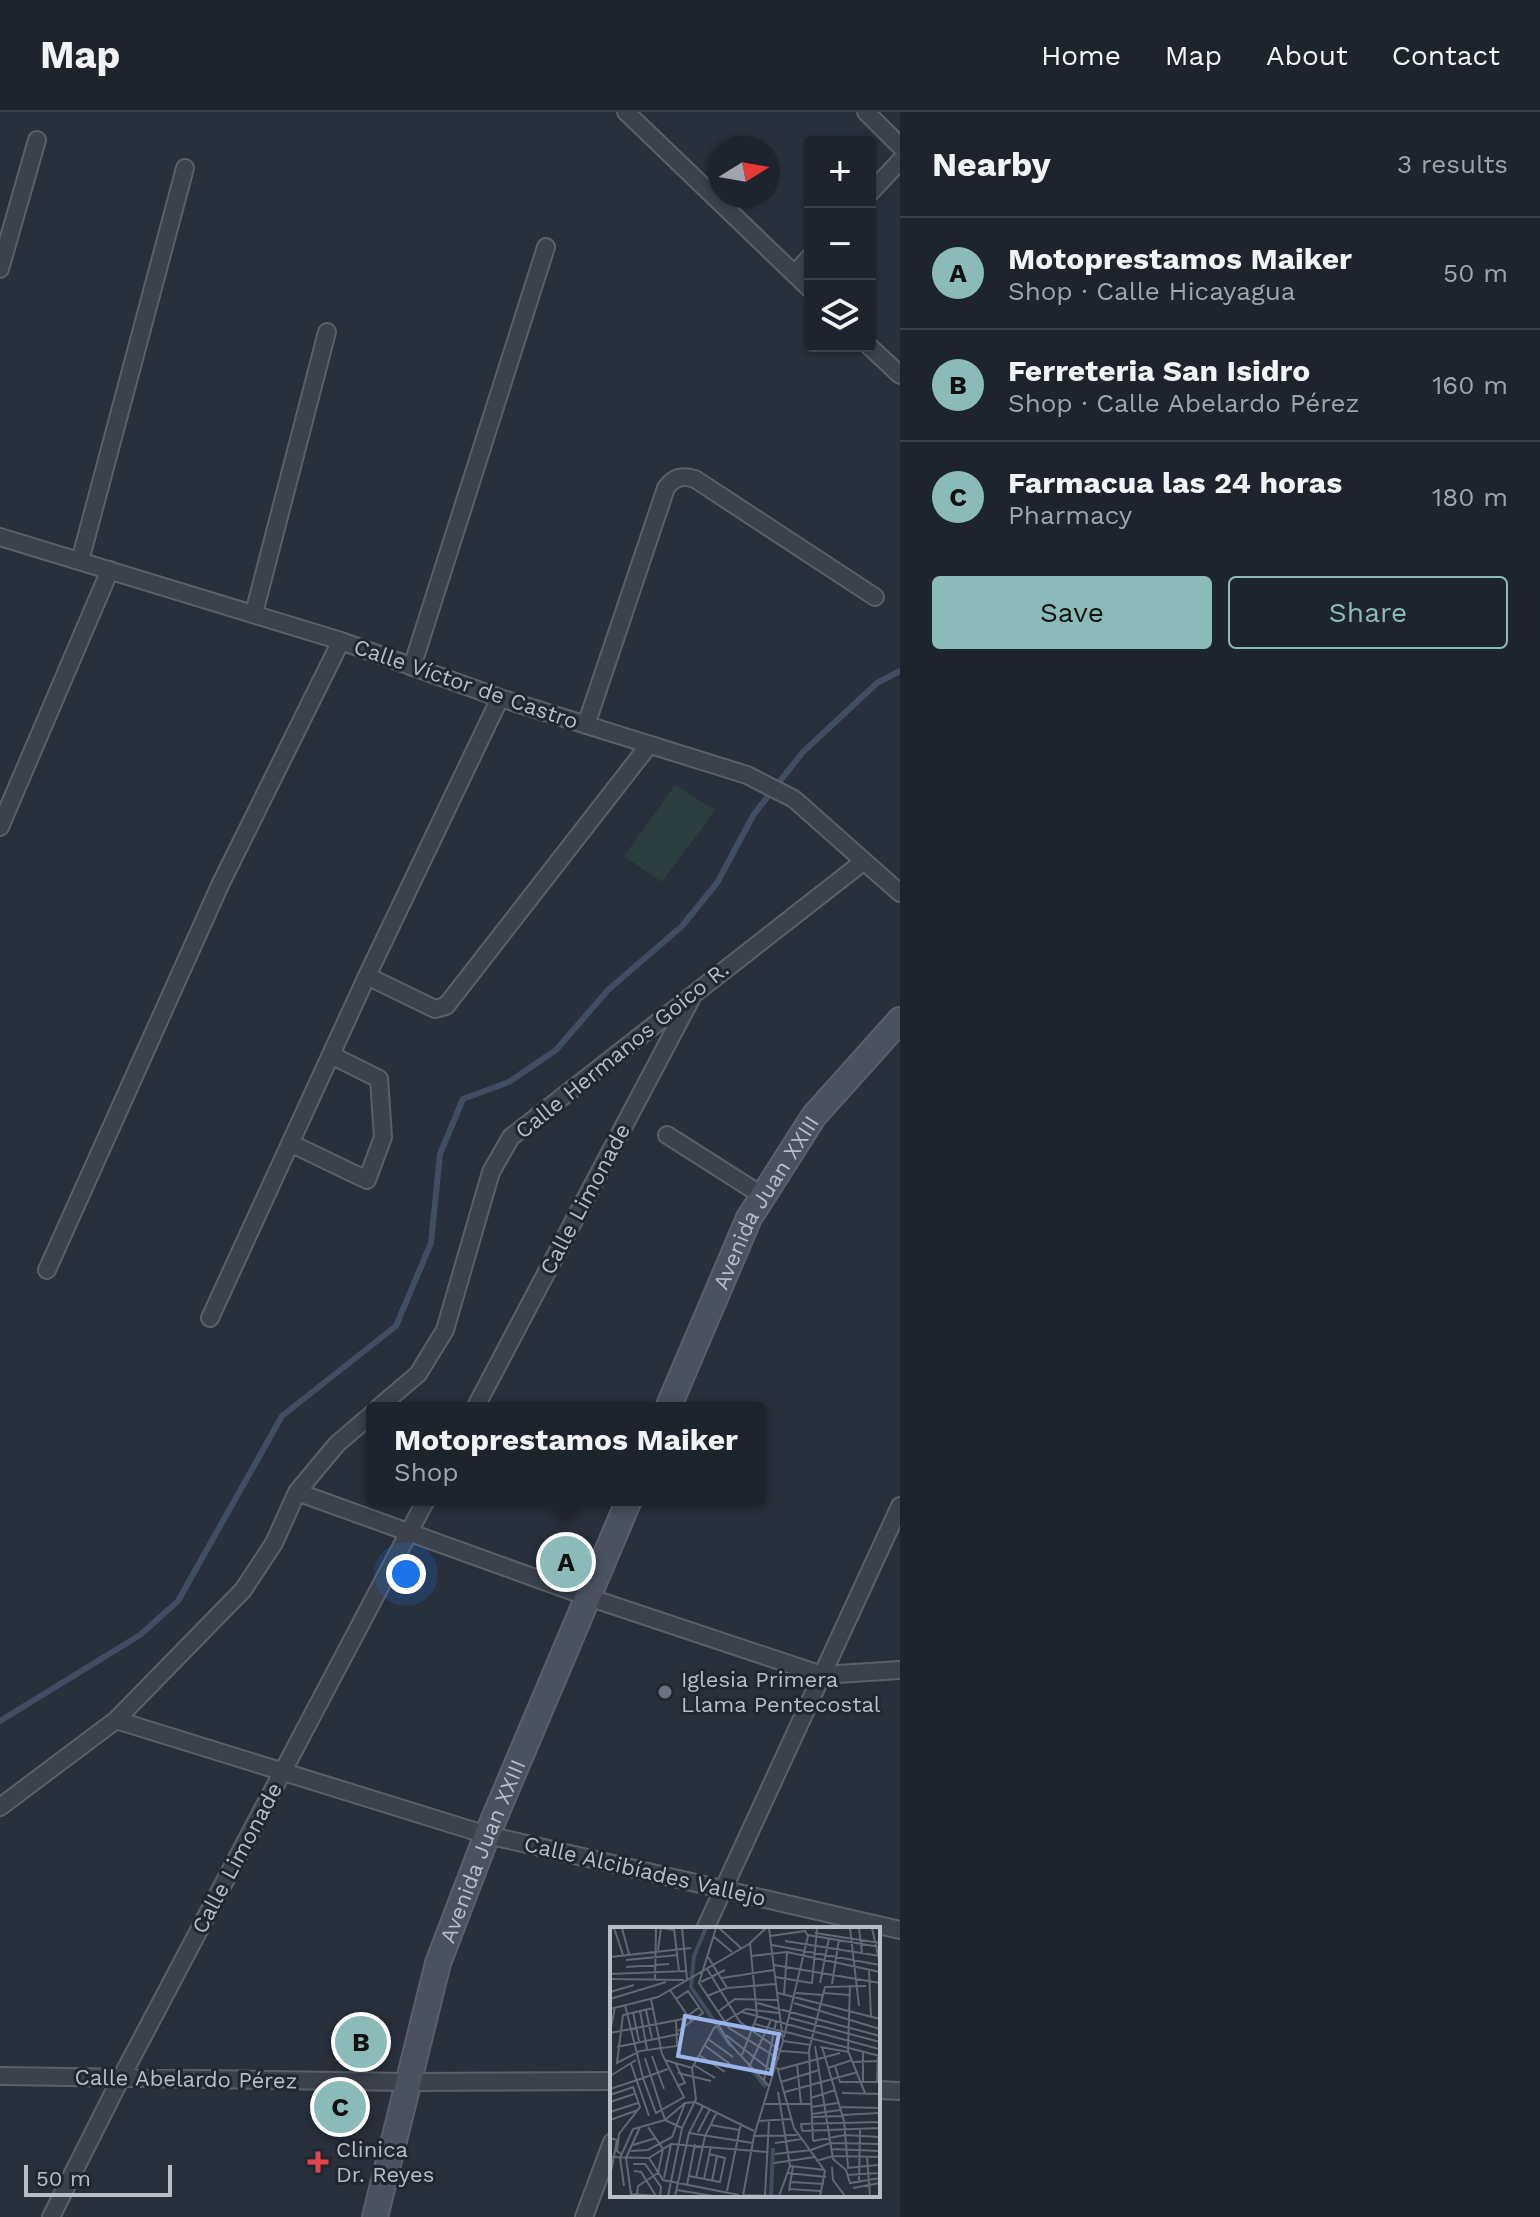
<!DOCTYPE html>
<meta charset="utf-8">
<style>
body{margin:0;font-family:"Work Sans",sans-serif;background:#262c35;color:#f1f3f6}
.controls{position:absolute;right:24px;top:24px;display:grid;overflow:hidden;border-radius:8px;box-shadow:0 2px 6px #0004}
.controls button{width:72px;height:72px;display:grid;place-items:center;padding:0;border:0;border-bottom:2px solid #3c4149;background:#1e242d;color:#f1f3f6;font:40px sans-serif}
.compass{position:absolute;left:708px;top:24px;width:72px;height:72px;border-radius:50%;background:#1e242d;box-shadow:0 2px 6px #0004;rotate:79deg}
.scale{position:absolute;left:24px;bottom:20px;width:148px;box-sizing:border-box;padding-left:8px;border:4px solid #b8bdc7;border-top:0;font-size:22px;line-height:28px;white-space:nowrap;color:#b8bdc7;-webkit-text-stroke:6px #212731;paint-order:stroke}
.you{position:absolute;left:406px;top:1462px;width:28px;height:28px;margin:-20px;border:6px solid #fff;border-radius:50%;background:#1a73e8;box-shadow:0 0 0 12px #1a73e833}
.badge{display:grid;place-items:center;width:52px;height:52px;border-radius:50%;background:#8bbbb9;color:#111;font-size:26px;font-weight:700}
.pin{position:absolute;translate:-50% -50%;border:4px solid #fff;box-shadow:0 2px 8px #0006}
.popup{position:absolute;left:366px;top:1290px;width:400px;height:104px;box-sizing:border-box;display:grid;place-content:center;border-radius:8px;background:#1e242d;filter:drop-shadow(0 2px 6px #0005);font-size:26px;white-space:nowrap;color:#a1a4aa}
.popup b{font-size:30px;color:#f1f3f6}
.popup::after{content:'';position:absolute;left:50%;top:100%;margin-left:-16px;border:16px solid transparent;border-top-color:#1e242d}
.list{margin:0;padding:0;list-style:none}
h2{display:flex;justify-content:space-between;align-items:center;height:104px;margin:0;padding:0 32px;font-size:34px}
h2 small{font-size:26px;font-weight:400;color:#a1a4aa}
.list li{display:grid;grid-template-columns:52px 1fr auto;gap:24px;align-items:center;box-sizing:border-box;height:112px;padding:0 32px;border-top:2px solid #3c4149}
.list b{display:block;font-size:30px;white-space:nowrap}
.list p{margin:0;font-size:26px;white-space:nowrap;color:#a1a4aa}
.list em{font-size:26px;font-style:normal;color:#a1a4aa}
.actions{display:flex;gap:16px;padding:24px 32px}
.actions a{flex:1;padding:18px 0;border:2px solid #8bbbb9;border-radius:8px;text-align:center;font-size:28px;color:#8bbbb9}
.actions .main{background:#8bbbb9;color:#111}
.icon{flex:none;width:44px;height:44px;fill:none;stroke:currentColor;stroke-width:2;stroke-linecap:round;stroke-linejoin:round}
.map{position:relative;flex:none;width:900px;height:2105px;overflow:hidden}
header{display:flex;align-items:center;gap:48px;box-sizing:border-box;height:112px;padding:0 40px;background:#1e242d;border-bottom:2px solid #3c4149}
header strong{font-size:38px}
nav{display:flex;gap:44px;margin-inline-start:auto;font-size:28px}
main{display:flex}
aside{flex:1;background:#1e242d}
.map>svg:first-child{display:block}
</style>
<header>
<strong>Map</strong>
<nav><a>Home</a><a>Map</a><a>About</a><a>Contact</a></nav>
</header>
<main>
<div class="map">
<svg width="900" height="2105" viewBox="0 0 900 2105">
<rect width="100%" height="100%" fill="#28303c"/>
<path fill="#2d3e3f" d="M675,673L715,698L662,770L624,744Z"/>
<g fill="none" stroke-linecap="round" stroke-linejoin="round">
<path stroke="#404d63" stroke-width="6" d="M0,1609L140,1523L178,1489L282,1304L396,1214L431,1131L440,1042L463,987L509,970L556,938L608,878L682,814L717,771L754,702L803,640L877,571L900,559"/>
<defs>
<path id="street" d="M626,0L810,177
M866,0L900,34
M870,81L900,49
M0,157L37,28
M794,162L810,145
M869,234L900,263
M0,425L341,529L500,586L747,663L794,687L900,781
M80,449L185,56
M254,501L327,220
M412,555L546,135
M586,613L666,376C674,365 682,363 695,367L875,485
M0,715L110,458
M367,864L435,897L446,894L649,633
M667,1023L763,1084
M290,1031L367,1068L383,1025L379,967L331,943
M47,1158L221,771L341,529
M210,1206L367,864L500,586
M378,1296L418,1262L445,1218L491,1060L511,1025L863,750
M475,1296L691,887
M297,1380L588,1485L822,1563L900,1558
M116,1608L487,1723L900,1818
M0,1695L116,1608L243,1478L274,1431L297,1380L337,1332L372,1302
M705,1817L900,1394
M0,1964L408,1970L612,1969
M878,1978L900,1979
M51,2105L121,1966L426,1388
M584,2105L612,2030"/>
<g id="secondary">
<path id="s1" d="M668,1296L749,1106L814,1004L900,908"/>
<path id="s2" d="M375,2105L438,1851L487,1723L629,1388"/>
</g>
</defs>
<use href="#street" stroke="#5a606a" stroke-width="20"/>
<use href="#secondary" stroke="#5a606a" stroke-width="28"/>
<use href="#street" stroke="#3c424c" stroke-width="16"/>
<use href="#secondary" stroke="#4a515f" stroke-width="24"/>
</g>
<circle fill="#6b7280" stroke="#212731" stroke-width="3" cx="665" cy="1580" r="8"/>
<path fill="#e0444e" stroke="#212731" stroke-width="3" d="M314 2038h8v8h8v8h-8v8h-8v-8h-8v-8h8z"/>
<g text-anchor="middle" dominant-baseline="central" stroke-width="6" stroke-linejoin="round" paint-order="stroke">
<g font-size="22" fill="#b8bdc7" stroke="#212731">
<text transform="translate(466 572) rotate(19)">Calle Víctor de Castro</text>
<text transform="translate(622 938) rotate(-39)">Calle Hermanos Goico R.</text>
<text transform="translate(585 1087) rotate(-62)">Calle Limonade</text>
<text stroke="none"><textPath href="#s1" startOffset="228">Avenida Juan XXIII</textPath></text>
<text stroke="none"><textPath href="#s2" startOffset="382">Avenida Juan XXIII</textPath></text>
<text transform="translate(237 1746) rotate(-62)">Calle Limonade</text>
<text transform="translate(645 1759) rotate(13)">Calle Alcibíades Vallejo</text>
<text transform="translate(186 1967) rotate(1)">Calle Abelardo Pérez</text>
</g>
<g font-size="22" fill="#b8bdc7" stroke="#212731" text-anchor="start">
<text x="681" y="1567">Iglesia Primera<tspan x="681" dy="25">Llama Pentecostal</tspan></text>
<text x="336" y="2037">Clinica<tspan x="336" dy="25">Dr. Reyes</tspan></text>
</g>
</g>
<g transform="translate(610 1815)">
<rect width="270" height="270" fill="#28303c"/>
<path fill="none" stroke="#404d63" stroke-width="4" d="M96,1L84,29L81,60L121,119M138,138L156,160M161,268L163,221"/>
<path fill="none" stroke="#626874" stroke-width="2" d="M4,1L13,28M12,1L19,27M64,1L69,44M72,1L77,52M106,1L89,56L119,101L169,132M109,1L131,21M194,1H233M240,1L249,79M249,1L252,26M262,1L270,37M205,6L270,16M198,8L270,20M103,9L122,25M160,9L195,4L198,9L174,110M175,14L270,29M162,18L270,38M48,23L51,1L64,3M142,29L177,25L270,45M0,30L81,21M98,30L117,61M16,33L68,28M164,38L270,56M16,40L59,37M97,42L130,95L171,124L199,126M259,44L261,90M0,47L76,44M165,50L202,56L207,2M112,51L164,43M0,52L74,53M45,52L46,1M91,55L115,43M210,56L219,11M222,57L229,12M240,58L238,124L255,166M60,63L82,95M0,65L24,58M168,66L270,92M186,66L213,68M214,66L240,68M174,67L177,26M97,69L117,61L165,57M0,72L56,55M66,72L78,64L93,86L68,104M147,76L270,109M184,76L270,102M15,78L33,151L58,142M43,81L13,88L7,136L30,124L67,119L66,93M0,82L48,70L139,17L156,1M36,83L42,112M30,84L37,122M109,84L125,72L168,73M23,85L29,114M132,85L269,122M180,91L270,115M108,97L118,115L159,159M145,97L174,105M269,102L270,76M0,105L5,80M176,105L270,129M0,106L73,92L90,80M116,108L164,146M98,112L123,130M173,114L201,118M94,118L120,137M205,119L223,232M7,120L69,107M210,120L239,125M212,120L234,194L238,240M253,125V155M89,128L115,145M132,128L147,89L140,16M42,129L54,162M35,131L55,193L72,201M55,133L82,141M65,135L75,156L67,159M243,135L268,134M21,137L39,189M187,137L191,177M84,138L105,151M140,138L161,93M225,139L230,155H268M167,140L184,201L215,244L210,269M218,141L242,133M167,143L230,126M68,146L101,154M0,149L26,133M154,153L166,95M171,155L209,143M267,155L268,127M0,162L33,151L46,186L74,170L52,127L41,72M168,165L180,239L169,269M175,165L248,145M232,166L270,167M0,168L23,160L30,180L9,207L7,224L11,227M201,171L225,163M0,175L24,167M155,177H201M201,180L228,176M230,180L270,181M0,185L28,176M202,187L230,183M232,188L270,186M270,188V247M203,190L232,189M0,193L28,183M149,194L181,192M101,198L129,203M30,200L16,231L21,267L48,269M192,204L191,197L270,195M192,204L270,201M88,205L100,182M79,206L143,216M144,209L187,208M0,211L7,213L0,250M203,214L199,123L215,60L256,59M203,214L235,208L270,210M165,216L192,212M23,218L46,211M221,222L270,224M201,223L220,216L270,217M21,224L38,223L62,210L75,176M165,227L202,223M257,229L260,269M0,230L39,231L61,217L157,225M39,231L53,253L129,268M223,232L236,243L240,256L270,251M206,234L223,229L270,230M164,236L205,230M23,237H35L51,260L50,269M180,239L215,243M222,240L223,253L235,269M237,241L268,238M24,244L31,245L46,269M177,246L216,250M237,248L270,246M79,249L110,255L115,231L99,227M54,251L61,217M86,251L95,209L107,185M94,252L101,219M102,254L107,229M181,255L214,257M249,256L250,202M77,258L85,217M14,259L10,231L23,202L55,193L75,176L85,175L144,204M243,261L270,256M179,262L210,264M67,263L103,269M117,264L131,196M179,264L183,239M27,268L28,259L48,246L53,222L38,200M133,268L178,269M58,269L72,201L86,172L82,141L104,101L136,82L169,86M65,269L79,206L93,179M133,269L144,209L173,114L159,1M155,269L159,194"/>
<path fill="#99b5eb" fill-opacity="0.15" stroke="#99b5eb" stroke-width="4" d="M75,89L169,107L161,147L68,129Z"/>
<rect width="270" height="270" fill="none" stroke="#b8bdc7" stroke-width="4"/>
</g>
</svg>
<div class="controls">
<button>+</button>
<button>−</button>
<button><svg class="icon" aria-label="layers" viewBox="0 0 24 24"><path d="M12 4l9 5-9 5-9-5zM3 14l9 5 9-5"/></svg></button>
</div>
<svg class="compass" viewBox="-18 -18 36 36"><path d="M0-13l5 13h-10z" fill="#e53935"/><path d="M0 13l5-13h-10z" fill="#a1a4aa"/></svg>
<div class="scale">50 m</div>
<div class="you"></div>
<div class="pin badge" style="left:566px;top:1450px">A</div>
<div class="popup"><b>Motoprestamos Maiker</b>Shop</div>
<div class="pin badge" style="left:361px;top:1930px">B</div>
<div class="pin badge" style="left:340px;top:1995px">C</div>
</div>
<aside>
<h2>Nearby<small>3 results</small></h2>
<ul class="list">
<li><span class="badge">A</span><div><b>Motoprestamos Maiker</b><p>Shop · Calle Hicayagua</p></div><em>50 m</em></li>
<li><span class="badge">B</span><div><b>Ferreteria San Isidro</b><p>Shop · Calle Abelardo Pérez</p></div><em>160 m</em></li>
<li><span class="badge">C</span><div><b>Farmacua las 24 horas</b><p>Pharmacy</p></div><em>180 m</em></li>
</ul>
<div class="actions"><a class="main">Save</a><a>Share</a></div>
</aside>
</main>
